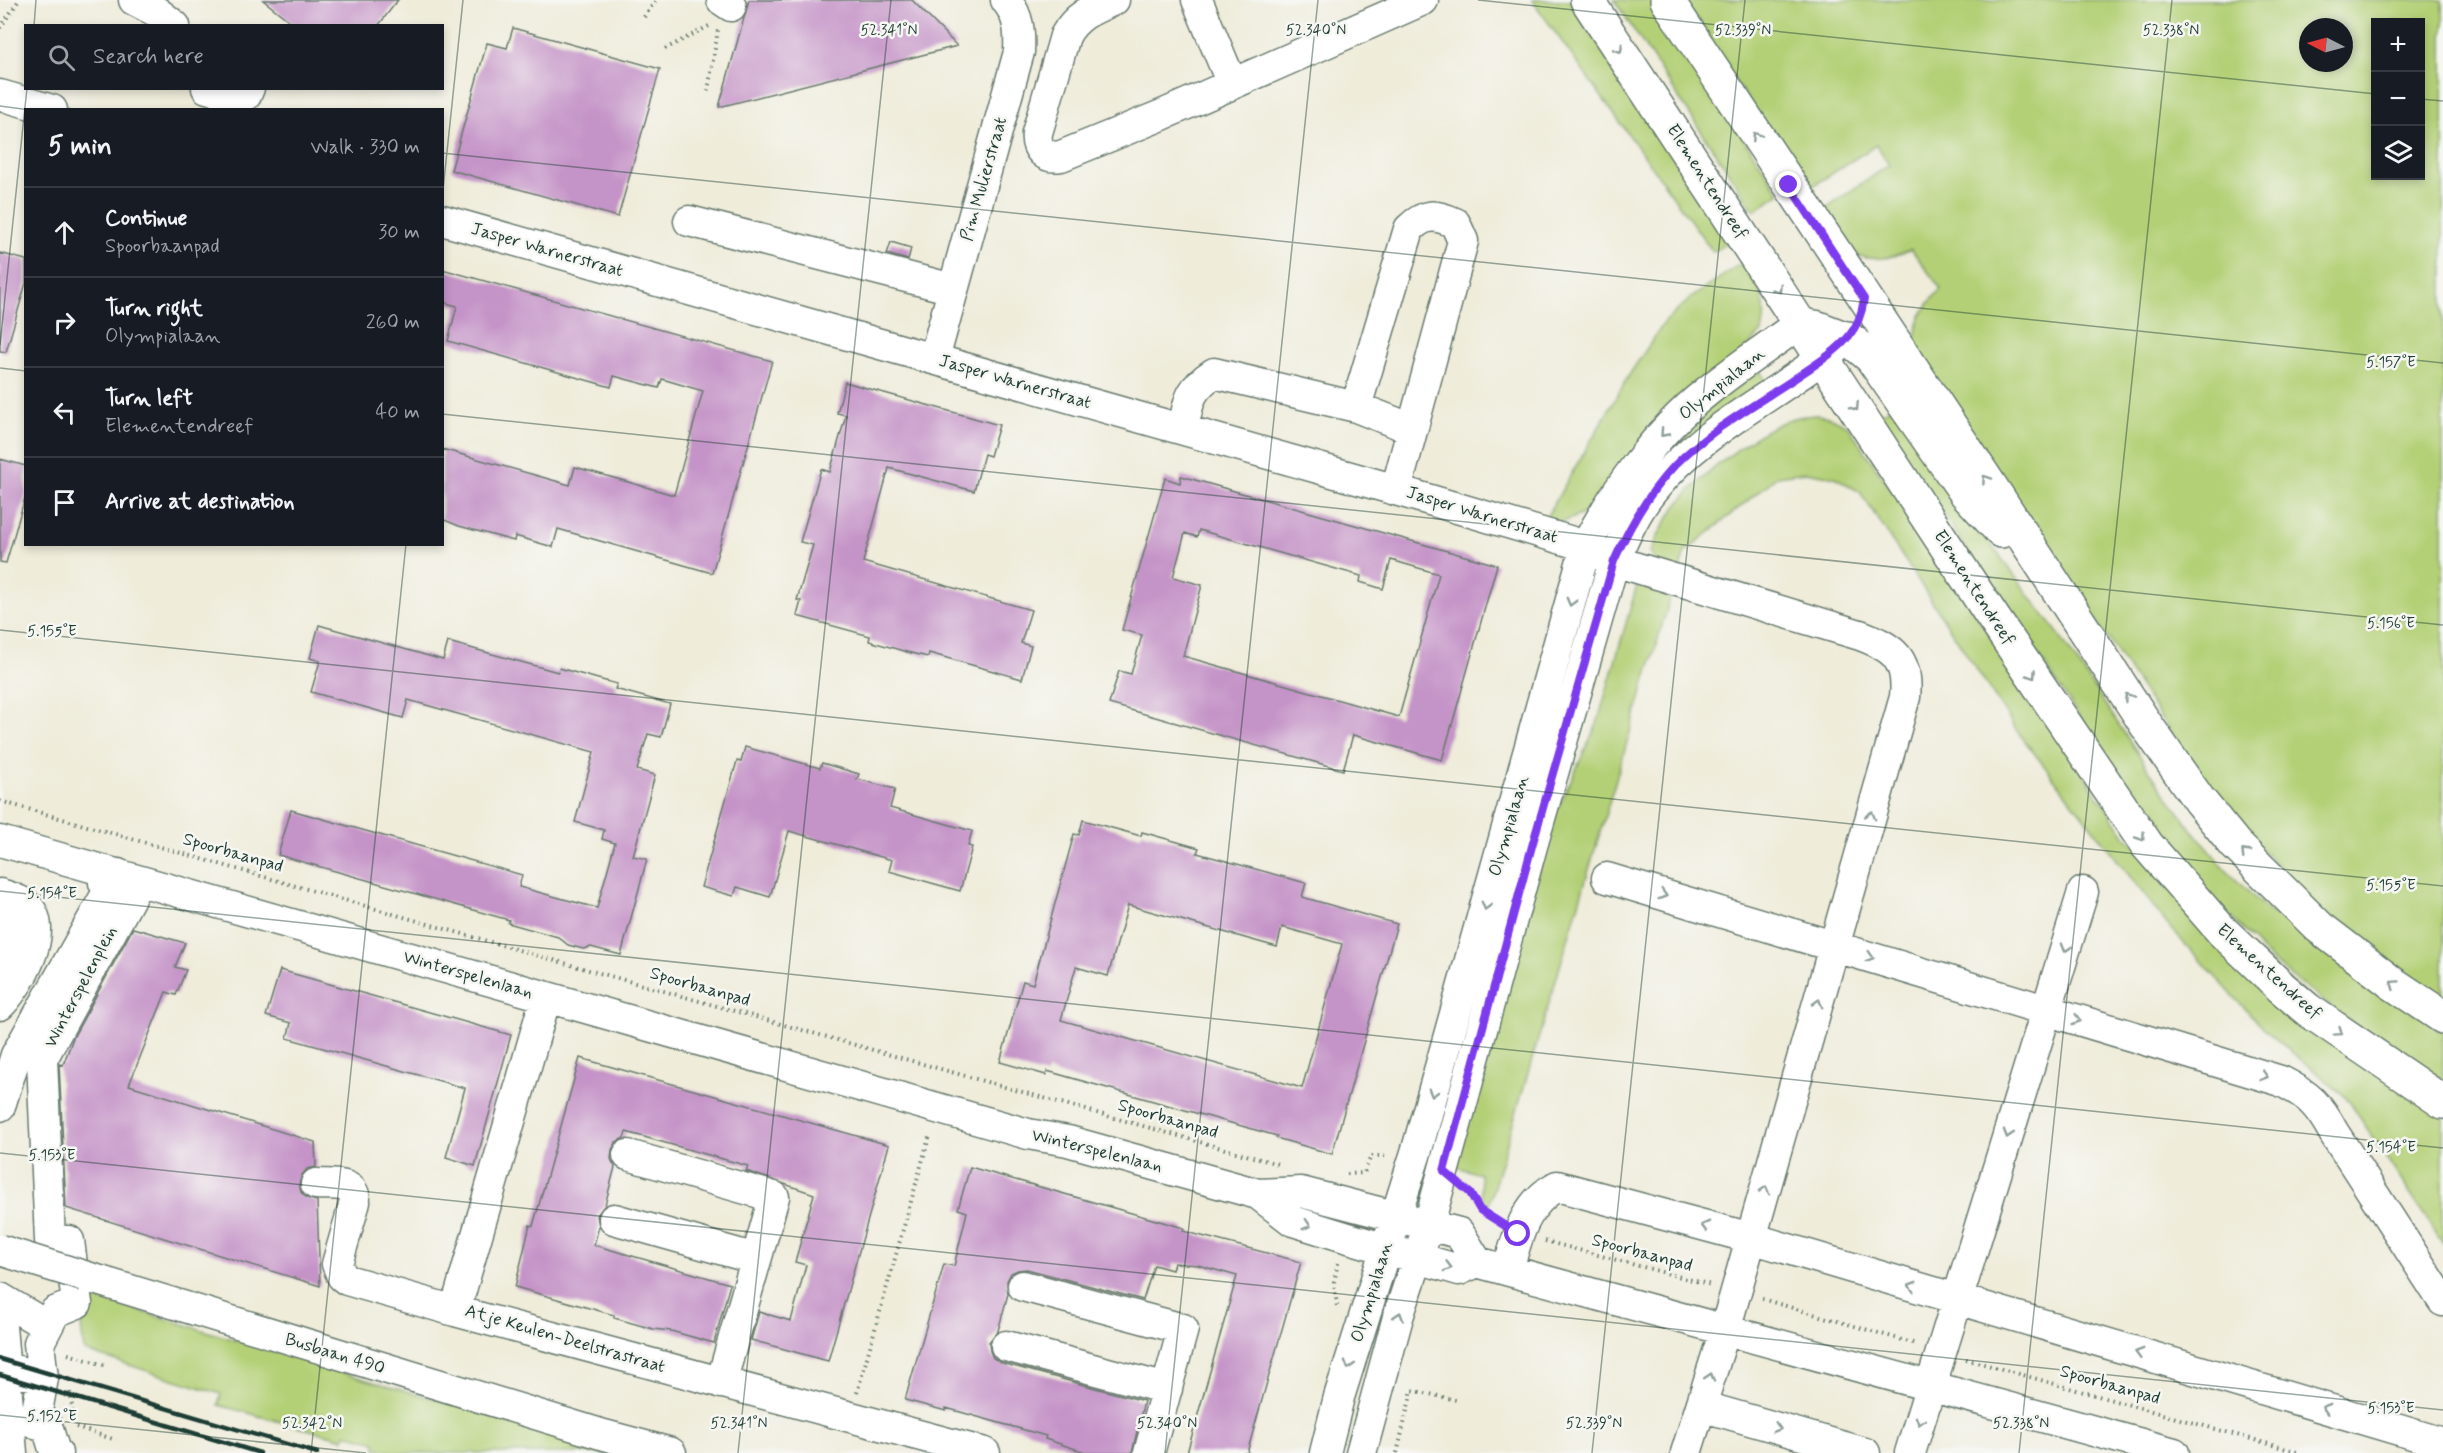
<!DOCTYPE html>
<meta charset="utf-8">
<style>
body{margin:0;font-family:Mynerve,sans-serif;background:#242831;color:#f1f3f6}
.controls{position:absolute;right:18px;top:18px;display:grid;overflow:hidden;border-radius:0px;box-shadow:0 3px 9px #0003}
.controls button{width:54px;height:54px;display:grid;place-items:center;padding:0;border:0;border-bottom:2px solid #363941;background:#171b24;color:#f1f3f6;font:30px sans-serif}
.compass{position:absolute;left:2299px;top:18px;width:54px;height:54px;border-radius:50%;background:#171b24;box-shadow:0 3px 9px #0003;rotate:276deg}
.stop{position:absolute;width:18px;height:18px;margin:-14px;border:4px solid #7c3aed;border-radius:50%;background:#fff}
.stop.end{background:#7c3aed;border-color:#fff;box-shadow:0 2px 6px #0008}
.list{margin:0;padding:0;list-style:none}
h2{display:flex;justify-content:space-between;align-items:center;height:78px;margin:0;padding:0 24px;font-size:26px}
h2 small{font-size:20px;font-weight:400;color:#9ea1a6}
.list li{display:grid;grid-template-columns:39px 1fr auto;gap:18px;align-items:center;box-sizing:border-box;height:90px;padding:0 24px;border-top:2px solid #363941}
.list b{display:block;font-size:22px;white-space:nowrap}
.list p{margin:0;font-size:20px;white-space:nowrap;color:#9ea1a6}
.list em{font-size:20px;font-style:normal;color:#9ea1a6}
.icon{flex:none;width:33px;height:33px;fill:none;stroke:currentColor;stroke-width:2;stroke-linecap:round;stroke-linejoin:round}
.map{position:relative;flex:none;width:2443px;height:1453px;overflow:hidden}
.search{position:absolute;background:#171b24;box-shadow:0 3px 9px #0003;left:24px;top:24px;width:420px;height:66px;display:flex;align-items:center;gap:15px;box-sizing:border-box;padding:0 21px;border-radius:0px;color:#9ea1a6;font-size:22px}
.panel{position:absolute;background:#171b24;box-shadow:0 3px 9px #0003;left:24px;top:108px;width:420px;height:438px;border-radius:0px}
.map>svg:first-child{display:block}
</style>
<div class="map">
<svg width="2443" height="1453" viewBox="0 0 2443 1453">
<rect width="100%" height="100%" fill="#f6f6f2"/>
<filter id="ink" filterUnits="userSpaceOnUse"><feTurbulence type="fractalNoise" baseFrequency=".0167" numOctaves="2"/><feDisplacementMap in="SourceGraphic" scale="12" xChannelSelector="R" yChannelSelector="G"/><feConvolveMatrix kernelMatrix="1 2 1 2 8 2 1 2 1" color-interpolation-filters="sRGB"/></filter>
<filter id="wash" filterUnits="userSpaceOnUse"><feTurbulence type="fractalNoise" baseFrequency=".008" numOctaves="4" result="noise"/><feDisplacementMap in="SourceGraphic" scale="24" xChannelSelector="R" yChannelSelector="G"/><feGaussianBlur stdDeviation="1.35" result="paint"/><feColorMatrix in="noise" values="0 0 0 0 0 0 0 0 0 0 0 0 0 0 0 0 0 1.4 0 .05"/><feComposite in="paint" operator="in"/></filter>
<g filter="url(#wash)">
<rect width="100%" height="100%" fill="#efecda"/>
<path fill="#b3d076" stroke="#698655" stroke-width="1.5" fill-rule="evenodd" d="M1532,0H1570L1731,240L1713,252Z
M1614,0H1651L1780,193L1754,211Z
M1682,0H2443V1001L2327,918L2218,804L1915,348C1914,322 1924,307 1941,289L1911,249C1893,258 1866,265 1849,249C1838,239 1829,223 1821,211L1889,165L1876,145L1807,190ZM2376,22H2420V176H2376ZM2308,27H2344V63H2308Z
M1744,261C1758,288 1770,301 1762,332L1594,510L1559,523L1545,519L1631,372L1664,323L1691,298Z
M1757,367L1770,386L1662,466L1643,471L1659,450Z
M1895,405L1974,522L2057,632L2155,779L2187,823L2225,869L2267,910L2308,935L2443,1032V1085L2358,1028L2273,962L2174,857L1877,416Z
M1816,415L1830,417L1848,426L2126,837L2443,1116V1244L2347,1098L2265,1030L2170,928L2017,731L1860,492L1835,477L1806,472L1778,476L1685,552L1678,575L1658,567L1650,552C1656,540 1662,527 1670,515C1693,481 1750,435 1788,420C1797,416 1806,416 1816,415Z
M1639,578L1673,589L1487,1210L1482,1204L1480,1174L1453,1166L1554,817L1597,724Z
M77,1292L374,1382L628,1453H396L376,1448V1442L346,1434L344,1439L218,1405L221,1394L84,1351Z"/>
<g id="blocks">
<path fill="#c493c7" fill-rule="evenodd" d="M263,0H398L378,26H296Z
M749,0H912L957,46L719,107Z
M513,28L660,69L618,217L451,170L487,43L507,48Z
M891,242L911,248L908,260L887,254Z
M0,253L26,260V283L6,352L0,351Z
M442,269L772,361L712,573L558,529L553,547L515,536L514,541L459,526L442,519V449L570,485L575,467L674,495L703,391L662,379L659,388L614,376L611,387L448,341L457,306L442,302Z
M845,382L999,425L990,456L984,454L974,491L889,468L863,562L1031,610L1021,643L1031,646L1022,679L929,653L928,657L907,652L869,641L870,636L797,616L801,601L797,600L813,545L800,542L821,469L830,472L846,415L837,413Z
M0,459L26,466V494L6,563L0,562Z
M1181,476L1497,565L1442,760L1353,735L1343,770L1109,704L1119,671L1131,674L1142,635L1122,630L1165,478L1180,483ZM1199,530L1361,576L1360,582L1383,589L1391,560L1439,574L1399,717L1183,656L1202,585L1173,577L1185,533L1197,537Z
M319,625L443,660L448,642L558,672L559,668L598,679L617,684L615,689L670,704L661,737L648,734L637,770L655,775L633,856L647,859L621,955L591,947L583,949L568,945L558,937L508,923L509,920L278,855L291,810L522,875L519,887L597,908L615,843L602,839L604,830L575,822L594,752L408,700L403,718L311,692L320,661L310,658Z
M745,747L820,768L822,763L859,774L857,779L895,789L890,808L972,831L968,846L972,847L960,891L889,871L892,860L789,831L770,897L737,887L734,896L701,887L737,761L741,762Z
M1083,820L1141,836L1142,832L1199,848L1197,853L1306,883L1302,897L1397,924L1332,1154L1276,1138L1277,1136L1047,1071L1046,1075L1000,1062L1023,981L1033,984L1074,834L1079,835ZM1128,905L1277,947L1282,927L1342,944L1302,1088L1061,1020L1076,967L1108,976Z
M133,928L185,943L175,967L186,970L176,995L166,992L129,1085L315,1142L316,1167L307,1169L302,1175L299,1184L301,1192L307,1198L317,1201L320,1286L66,1208L59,1064L63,1065L73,1038Z
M280,970L511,1035L475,1166L446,1157L465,1088L287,1038L291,1023L266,1016Z
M580,1058L889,1145L828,1361L751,1340L759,1312L791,1321L806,1265L795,1262L814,1194L746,1171L748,1166L626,1132L624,1138L616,1142L612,1150L611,1159L615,1167L605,1205L597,1215L599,1226L594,1245L730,1284L714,1343L671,1331L653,1329L614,1318V1315L515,1287L530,1225L533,1226Z
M970,1167L1184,1228L1183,1231L1301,1262L1247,1453H1187L1237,1276L1198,1265L1174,1263L1172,1270L1154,1265L1143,1300L1027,1269L1018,1270L1011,1273L1007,1281L1008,1294L998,1331L989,1342L990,1351L993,1358L1002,1363L1144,1401L1132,1453H1088L1045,1439L1046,1436L946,1408V1411L905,1400L944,1264L954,1266L967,1212L958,1209Z"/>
</g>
</g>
<g filter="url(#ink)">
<use href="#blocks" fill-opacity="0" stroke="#687a6e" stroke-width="1.5"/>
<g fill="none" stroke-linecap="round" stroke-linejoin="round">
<defs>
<path id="minor" d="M134,0L157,12L175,26
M722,0L731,6
M1114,0C1093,9 1076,15 1065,36L1037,133C1035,149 1045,159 1061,156L1162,115L1423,0
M1197,0L1232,84
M207,88L237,97L246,95L249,88
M0,95L52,110
M442,220L1396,490L1586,546L1614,561L1860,635C1893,647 1909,659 1905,697L1725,1330L1686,1453
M689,221L953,289
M934,359L1019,52C1020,32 1019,16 1006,0
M1356,407L1409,229C1425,213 1435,214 1455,223L1463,241L1396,490
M1183,429C1189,401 1188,390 1214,373L1356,407L1412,429
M0,841L1028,1134L1068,1141L1258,1194L1301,1192L1459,1233L1477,1262
M1607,878L2281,1081C2309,1095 2319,1105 2334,1133L2443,1301
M0,894C9,897 18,899 26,905C53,929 19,986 0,1005
M0,914C18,930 15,962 0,980
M546,997L455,1311L985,1453
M0,1106L16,1055L118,874
M628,1155L774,1197L721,1383
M316,1184C332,1185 355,1180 355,1202L337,1264L342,1276L347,1280L455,1311
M1258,1194L1293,1221L1345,1237L1459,1270L1477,1262L2174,1453
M614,1219L756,1259
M1508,1270C1517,1237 1525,1203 1557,1186L1751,1238L2443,1443
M84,1276L604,1435L671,1453
M1023,1286L1183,1329L1149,1453
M0,1298L47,1326
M0,1315L12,1453
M1006,1346L1167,1389
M0,1366L43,1378L39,1343L55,1312L77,1303L69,1241L50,1240L42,1059L133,892L104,883
M23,1373L43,1378L35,1423L47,1426L54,1449L57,1453
M1701,1406L1865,1453
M1325,1453L1339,1397L1418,1146L1586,546C1613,493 1656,432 1704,394C1734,369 1768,347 1800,323L1817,326L1848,338
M1361,1453L1398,1317L1429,1224L1532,846L1614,561C1625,536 1636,510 1654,489C1705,426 1781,394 1842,343
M1910,1453L2083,892"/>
<path id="major" d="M1587,0L1988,610L2147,845L2222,931L2281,987L2308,1010L2443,1102
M1667,0L1997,496L2147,726L2199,800L2235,844L2319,927L2392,983L2443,1017
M1848,338L1871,357L1966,493L2001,531"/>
</defs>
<use href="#minor" stroke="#687a6e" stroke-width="33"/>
<use href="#major" stroke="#687a6e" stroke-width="36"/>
<path stroke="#687a6e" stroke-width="4" stroke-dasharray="1.5 4.5" stroke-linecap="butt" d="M644,17L656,0
M0,28L19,0
M665,49L711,25
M708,91L718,30
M0,801L557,961L1278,1164
M1347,1174L1364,1173L1371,1156H1387
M1467,1190L1480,1210L1497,1220
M1545,1241L1711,1285
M1762,1299L1916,1344
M1337,1306L1334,1282L1338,1263
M68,1354L107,1366
M1966,1359L2301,1453
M70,1392L73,1414
M857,1393L930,1134
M76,1427L116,1440
M1397,1453L1412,1390L1456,1400"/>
<use href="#minor" stroke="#fff" stroke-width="30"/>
<use href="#major" stroke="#fff" stroke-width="33"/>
<path stroke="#1f3d34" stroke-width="4.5" d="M0,1359L317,1453
M0,1375L260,1453"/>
<defs>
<path id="minor-bridge" d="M0,1250L84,1276"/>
</defs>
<use href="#minor-bridge" stroke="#687a6e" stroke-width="33" stroke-linecap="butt"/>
<use href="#minor-bridge" stroke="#fff" stroke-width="30"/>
</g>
<defs><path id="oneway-chevron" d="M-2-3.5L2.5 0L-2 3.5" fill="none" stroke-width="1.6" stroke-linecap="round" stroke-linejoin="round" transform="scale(1.5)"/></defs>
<g stroke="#8f9e9a">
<use href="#oneway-chevron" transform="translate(1619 49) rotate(57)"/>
<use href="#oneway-chevron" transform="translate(1756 136) rotate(-123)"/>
<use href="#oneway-chevron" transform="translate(1778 289) rotate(57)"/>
<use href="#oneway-chevron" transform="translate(1855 407) rotate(57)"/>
<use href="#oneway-chevron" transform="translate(1664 433) rotate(132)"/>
<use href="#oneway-chevron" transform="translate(1986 479) rotate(-124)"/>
<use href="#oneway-chevron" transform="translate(1571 602) rotate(105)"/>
<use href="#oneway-chevron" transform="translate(2032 675) rotate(56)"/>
<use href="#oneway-chevron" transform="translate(2128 697) rotate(-123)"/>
<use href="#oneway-chevron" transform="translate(1871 815) rotate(-74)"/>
<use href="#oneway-chevron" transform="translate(2141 837) rotate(56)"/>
<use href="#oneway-chevron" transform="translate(2245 853) rotate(-134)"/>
<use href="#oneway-chevron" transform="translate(1663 895) rotate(17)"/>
<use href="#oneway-chevron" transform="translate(1486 906) rotate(106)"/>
<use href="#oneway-chevron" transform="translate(2066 948) rotate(107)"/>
<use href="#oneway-chevron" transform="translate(1870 957) rotate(17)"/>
<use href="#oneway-chevron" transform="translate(2394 984) rotate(-145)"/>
<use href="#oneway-chevron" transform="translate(1818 1003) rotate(-74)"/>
<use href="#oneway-chevron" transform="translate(2077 1020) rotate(17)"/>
<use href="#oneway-chevron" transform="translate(2339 1032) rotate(35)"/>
<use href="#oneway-chevron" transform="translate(2264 1076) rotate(17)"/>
<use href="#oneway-chevron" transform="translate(1433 1093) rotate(106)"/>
<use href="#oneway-chevron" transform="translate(2008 1134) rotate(107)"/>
<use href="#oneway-chevron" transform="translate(1765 1190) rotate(-74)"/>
<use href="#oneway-chevron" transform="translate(1307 1225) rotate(18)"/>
<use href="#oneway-chevron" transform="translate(1705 1226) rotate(-165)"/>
<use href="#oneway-chevron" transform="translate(1448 1267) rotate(15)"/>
<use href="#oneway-chevron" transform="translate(1912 1286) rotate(-164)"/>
<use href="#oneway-chevron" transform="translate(1399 1316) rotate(-72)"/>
<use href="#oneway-chevron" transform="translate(2139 1353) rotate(-164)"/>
<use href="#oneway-chevron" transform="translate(1349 1365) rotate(107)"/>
<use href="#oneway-chevron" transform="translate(1710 1377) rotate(-72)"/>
<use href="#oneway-chevron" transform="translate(2326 1408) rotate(-164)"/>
<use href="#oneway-chevron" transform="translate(1920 1421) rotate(107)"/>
<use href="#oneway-chevron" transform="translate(1777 1428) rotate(16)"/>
</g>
</g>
<g fill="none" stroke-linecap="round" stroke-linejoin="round" filter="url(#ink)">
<path stroke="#7c3aed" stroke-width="8" d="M1518,1234L1480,1210L1470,1193L1444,1171L1532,846L1614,561C1630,525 1648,493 1675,465C1709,431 1751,407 1791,381C1808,369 1836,353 1849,336C1858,325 1862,313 1864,299L1789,185"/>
</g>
<path fill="none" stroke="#1f3d34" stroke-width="1.5" stroke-opacity="0.45" d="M1478,0L2376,94M34,26L36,0M2420,99L2443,101M0,106L30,110M442,153L2443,363M442,199L463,0M0,345L27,88M0,368L26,371M442,414L2443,625M0,630L2443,886M0,891L2443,1148M0,1153L2443,1410M0,1415L366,1453M311,1453L406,544M738,1453L891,0M1165,1453L1318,0M1592,1453L1745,0M2019,1453L2172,0"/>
<g text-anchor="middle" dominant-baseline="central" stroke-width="5" stroke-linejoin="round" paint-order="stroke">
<g font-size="18" fill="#1f3d34" stroke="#f6f6f2">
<text transform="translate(984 179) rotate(-74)">Pim Mulierstraat</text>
<text transform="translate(1707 182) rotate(57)">Elementendreef</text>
<text transform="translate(547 250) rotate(16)">Jasper Warnerstraat</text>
<text transform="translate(1015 382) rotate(16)">Jasper Warnerstraat</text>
<text transform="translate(1722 384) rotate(-39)">Olympialaan</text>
<text transform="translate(1482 515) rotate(17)">Jasper Warnerstraat</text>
<text transform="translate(1974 588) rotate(57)">Elementendreef</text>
<text transform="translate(1509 826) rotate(-74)">Olympialaan</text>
<text transform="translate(233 853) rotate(16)">Spoorbaanpad</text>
<text transform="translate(2269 972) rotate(42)">Elementendreef</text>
<text transform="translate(468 975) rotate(16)">Winterspelenlaan</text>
<text transform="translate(81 987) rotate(-62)">Winterspelenplein</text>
<text transform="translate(700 987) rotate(16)">Spoorbaanpad</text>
<text transform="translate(1168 1119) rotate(16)">Spoorbaanpad</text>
<text transform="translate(1097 1151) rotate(14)">Winterspelenlaan</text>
<text transform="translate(1642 1253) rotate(15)">Spoorbaanpad</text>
<text transform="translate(1372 1292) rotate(-73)">Olympialaan</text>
<text transform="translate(565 1339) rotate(16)">Atje Keulen-Deelstrastraat</text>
<text transform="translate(335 1354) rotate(17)">Busbaan 490</text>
<text transform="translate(2110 1385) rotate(16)">Spoorbaanpad</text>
</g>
</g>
<g font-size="15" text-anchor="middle" fill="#1f3d34" stroke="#f6f6f2" stroke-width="5" stroke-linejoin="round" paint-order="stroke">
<text x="889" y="35">52.341°N</text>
<text x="1316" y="35">52.340°N</text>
<text x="1743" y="35">52.339°N</text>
<text x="2171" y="35">52.338°N</text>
<text x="2391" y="367">5.157°E</text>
<text x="2391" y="628">5.156°E</text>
<text x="52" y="636">5.155°E</text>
<text x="2391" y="890">5.155°E</text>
<text x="52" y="898">5.154°E</text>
<text x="2391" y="1152">5.154°E</text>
<text x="52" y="1160">5.153°E</text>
<text x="2391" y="1413">5.153°E</text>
<text x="52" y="1421">5.152°E</text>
<text x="312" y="1428">52.342°N</text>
<text x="739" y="1428">52.341°N</text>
<text x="1167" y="1428">52.340°N</text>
<text x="1594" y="1428">52.339°N</text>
<text x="2021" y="1428">52.338°N</text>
</g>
</svg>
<div class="controls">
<button>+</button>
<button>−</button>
<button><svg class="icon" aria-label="layers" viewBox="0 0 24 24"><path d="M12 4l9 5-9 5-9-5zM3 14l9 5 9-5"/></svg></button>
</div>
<svg class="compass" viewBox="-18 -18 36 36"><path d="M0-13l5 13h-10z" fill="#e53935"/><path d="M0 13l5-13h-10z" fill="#9ea1a6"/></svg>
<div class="stop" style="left:1518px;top:1234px"></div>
<div class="stop end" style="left:1789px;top:185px"></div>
<div class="search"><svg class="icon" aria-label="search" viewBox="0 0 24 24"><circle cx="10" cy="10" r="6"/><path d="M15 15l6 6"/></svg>Search here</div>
<section class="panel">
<h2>5 min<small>Walk · 330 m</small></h2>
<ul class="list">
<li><svg class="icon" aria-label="ahead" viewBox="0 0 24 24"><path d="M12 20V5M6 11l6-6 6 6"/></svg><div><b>Continue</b><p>Spoorbaanpad</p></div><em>30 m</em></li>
<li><svg class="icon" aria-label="right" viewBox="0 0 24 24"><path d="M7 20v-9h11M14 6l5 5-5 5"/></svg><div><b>Turn right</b><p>Olympialaan</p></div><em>260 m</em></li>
<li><svg class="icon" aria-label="left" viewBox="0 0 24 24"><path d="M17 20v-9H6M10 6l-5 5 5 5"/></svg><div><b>Turn left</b><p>Elementendreef</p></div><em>40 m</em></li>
<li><svg class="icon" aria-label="arrive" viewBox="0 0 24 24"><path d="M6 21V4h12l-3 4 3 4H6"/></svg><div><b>Arrive at destination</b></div></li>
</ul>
</section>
</div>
